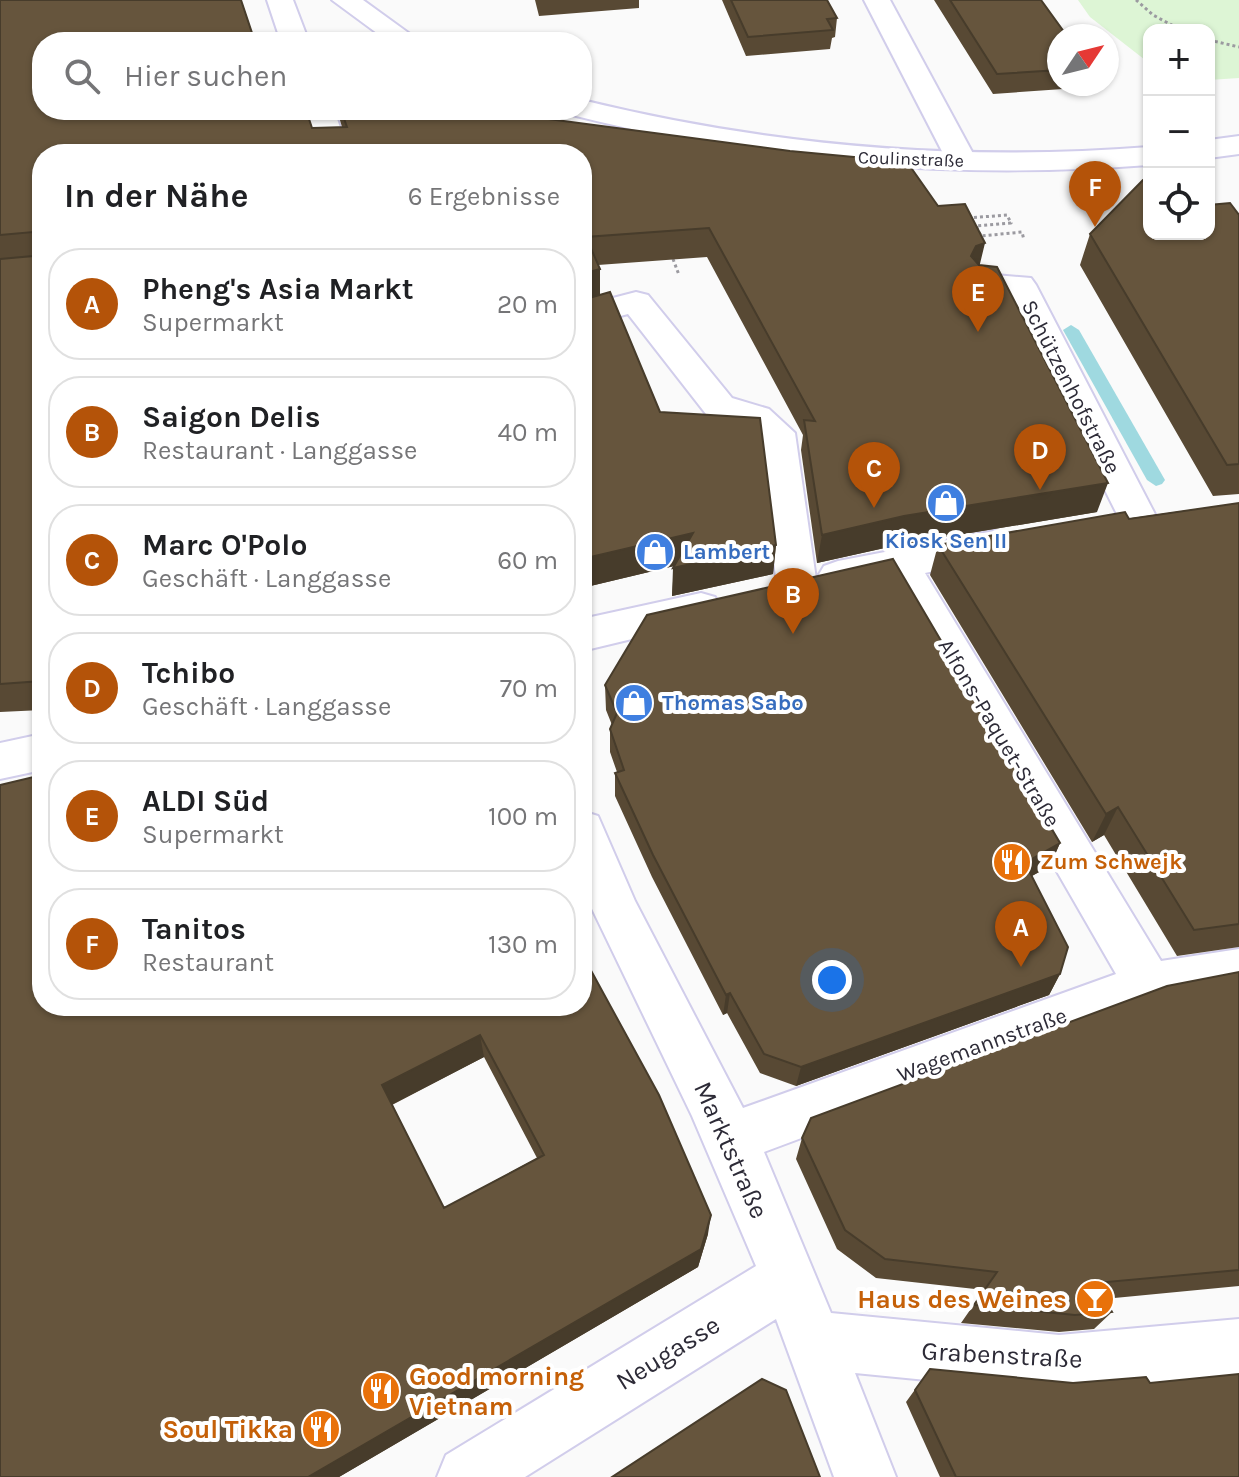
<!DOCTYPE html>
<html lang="de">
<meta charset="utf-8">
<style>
body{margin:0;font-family:Karla,sans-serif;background:#f6f6f6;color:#202124}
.controls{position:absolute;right:24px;top:24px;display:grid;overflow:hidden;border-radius:16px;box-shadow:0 2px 6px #0004}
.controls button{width:72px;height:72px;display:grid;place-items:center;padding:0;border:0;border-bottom:2px solid #e0e0e0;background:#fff;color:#202124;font:40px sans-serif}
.compass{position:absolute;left:1047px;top:24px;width:72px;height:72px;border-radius:50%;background:#fff;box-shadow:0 2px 6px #0004;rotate:55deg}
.you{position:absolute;left:832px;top:980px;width:28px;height:28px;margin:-20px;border:6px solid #fff;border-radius:50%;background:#1a73e8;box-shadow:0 0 0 12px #1a73e833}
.badge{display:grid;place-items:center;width:52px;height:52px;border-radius:50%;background:#b45309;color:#fff;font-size:26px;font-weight:700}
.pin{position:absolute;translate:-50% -66px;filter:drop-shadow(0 2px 4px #0008)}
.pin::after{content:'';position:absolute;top:42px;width:28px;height:24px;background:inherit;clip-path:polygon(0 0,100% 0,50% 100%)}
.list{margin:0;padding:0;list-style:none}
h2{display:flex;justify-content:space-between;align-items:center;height:104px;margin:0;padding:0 32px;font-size:34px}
h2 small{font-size:26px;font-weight:400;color:#757577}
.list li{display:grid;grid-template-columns:52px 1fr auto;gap:24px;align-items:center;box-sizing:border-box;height:112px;margin:0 16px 16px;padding:0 16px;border:2px solid #e0e0e0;border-radius:32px}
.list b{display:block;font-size:30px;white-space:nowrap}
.list p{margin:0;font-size:26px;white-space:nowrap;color:#757577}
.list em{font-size:26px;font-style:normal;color:#757577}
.icon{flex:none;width:44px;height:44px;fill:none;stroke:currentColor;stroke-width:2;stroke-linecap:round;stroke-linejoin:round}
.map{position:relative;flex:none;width:1239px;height:1477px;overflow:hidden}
.search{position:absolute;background:#fff;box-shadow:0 2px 6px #0004;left:32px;top:32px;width:560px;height:88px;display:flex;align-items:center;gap:20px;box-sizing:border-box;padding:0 28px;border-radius:32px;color:#757577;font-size:30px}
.panel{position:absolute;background:#fff;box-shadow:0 2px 6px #0004;left:32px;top:144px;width:560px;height:872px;border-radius:32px}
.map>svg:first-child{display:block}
</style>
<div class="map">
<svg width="1239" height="1477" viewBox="0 0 1239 1477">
<rect width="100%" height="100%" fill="#fafafa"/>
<path fill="#ddf5d5" d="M1078,0H1239V78L1209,80V30H1149V63L1090,17Z"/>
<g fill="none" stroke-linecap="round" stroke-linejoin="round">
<path fill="#9fd9e0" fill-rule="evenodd" d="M1071,325L1079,330L1165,480L1162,484L1156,486L1147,480L1063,330Z"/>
<defs>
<path id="pedestrian" d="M267,0H293L309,42H281Z
M304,110H334L349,154H319Z
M984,274L1031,278L1036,285L1158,520L1153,530L1139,534L1125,530L1007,295L972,291L967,284L972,277Z
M636,292L648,295L732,398L769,409L795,433L817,586L811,596L797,601L783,596L777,586L759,438L743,425L706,414L628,314L582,326V306Z
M994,531L1008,535L1014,545L1008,555L925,573L1161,961L1239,949V993L1149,1008L764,1152L831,1313L1059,1335L1239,1319V1377L1059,1393L855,1373L896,1477H834L776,1319L525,1477H437L446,1455L756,1266L692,1116L582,888V811L598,816L635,901L743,1108L1116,974L889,580L838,591L824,586L818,576L824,566L838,561Z
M701,593L715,597L721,608L715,619L582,651V619Z
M42,734V770L0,779V743Z"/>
<path id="minor" d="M864,0H890L977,161L973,167H951L947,161Z"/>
<path id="tertiary" d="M332,0H363L421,42H389Z
M582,100C770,146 956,162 1149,147V165C949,180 766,164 572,115L568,110H582Z
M1239,136V154L1209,158V140Z"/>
</defs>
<use href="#pedestrian" stroke="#d1cdeb" stroke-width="4"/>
<use href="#minor" stroke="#d1cdeb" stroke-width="4"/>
<use href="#tertiary" stroke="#d1cdeb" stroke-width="4"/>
<path stroke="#9b9aa0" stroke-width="3" stroke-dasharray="3 3" stroke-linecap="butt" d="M1136,0L1153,15L1181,30
M1209,40L1239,47
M968,218L1007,215L1011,223L976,226L981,236L1022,232L1024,240
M673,259L679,275"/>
<use href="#pedestrian" fill="#fff" fill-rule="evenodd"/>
<use href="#minor" fill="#fff" fill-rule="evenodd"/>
<use href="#tertiary" fill="#fff" fill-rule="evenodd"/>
</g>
<path fill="#584934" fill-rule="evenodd" d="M0,0L42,42L312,128L342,127L337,110H551L552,120L980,265L1097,512L898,545L817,563L801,450L803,435L707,257L598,265L600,269V295L660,412L776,545L773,574L672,596L674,566L582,588V154H42V710L0,712Z
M535,0H639V8L539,16Z
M722,0H827L837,18L835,37L832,38L830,49L746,56Z
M934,0H1041L1059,36V84H1065L1063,89L993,94Z
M1239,215V494L1213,496L1080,265L1090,234H1149Z
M1239,503V947L1177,956L1104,835L1092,842L930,575L938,545Z
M605,685L1060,843L1050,866L1032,876L1060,974L1049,995L796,1086L760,1073L727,1013L723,1015L652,877L615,796V773L617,772L610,752V729L612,725L606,710Z
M42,775L582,1006L708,1234L698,1267L339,1477H0ZM484,1057L537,1158L444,1208L392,1105Z
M1239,972V1286L1104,1299L1112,1312L1094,1329L1059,1332L961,1323L984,1290L876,1278L837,1249L796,1159L802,1138Z
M930,1369L1073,1383H1150L1239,1477H940L906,1402Z"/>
<path fill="#473c2b" d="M549,110H551L553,136L541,118Z
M985,243L978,272L971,256L976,246Z
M600,269V298L582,303V274Z
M1108,483L1097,512L898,545L817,563L822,535L904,516Z
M693,533L691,562L582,588V559Z
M776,545L773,574L672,596L673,568Z
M1118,807L1104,835L1092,842L1106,814Z
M1060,843L1050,866L1015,885L1025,863Z
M1060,974L1049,995L796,1086L801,1067Z
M730,993L727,1013L723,1015L726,995Z
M480,1035L484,1057L389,1106L382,1085Z
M711,1215L708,1234L698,1267L339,1477H308Z"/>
<path fill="#66553d" stroke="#473c2b" stroke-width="2" fill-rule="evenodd" d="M0,0H241L255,42H42V110H306L312,128L347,127L341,110H549L541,118L790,151L907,162L938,206L965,204L985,243L976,246L971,256L979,265L997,267L1108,483L904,516L822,535L804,420L815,421L709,228L586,237L600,269L582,274V154H42V681L0,684V259L33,256V232L0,235Z
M731,0H827L837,18L827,19L833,30L748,37Z
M950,0H1041L1067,36H1059V70L997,74Z
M1149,179V234H1209V205L1230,203L1239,215V464L1227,465L1090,234L1143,180Z
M610,292L660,412L760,418L776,545L673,568L693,533L582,559V300Z
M1239,503V924L1194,930L1118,807L1106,814L938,545L1125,512L1129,519Z
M893,559L1060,843L1025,863L1068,947L1060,974L801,1067L764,1054L730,993L726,995L653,855L615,773L624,770L610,729L617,713L605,685L647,615Z
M42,775V1006H582V954L659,1095L711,1215L701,1249L308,1477H0V785ZM480,1035L544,1155L444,1208L382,1085Z
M1239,972V1270L1095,1283L1112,1312L1075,1315L974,1305L997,1272L885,1259L845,1230L802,1138L811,1118L1167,986Z
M930,1369L1073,1383L1146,1377L1150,1383L1239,1374V1477H956L915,1390Z
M762,1379L786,1390L820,1477H612Z"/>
<defs>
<symbol id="shop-disc" viewBox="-11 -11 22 22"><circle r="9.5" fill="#3f7fe0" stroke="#fff"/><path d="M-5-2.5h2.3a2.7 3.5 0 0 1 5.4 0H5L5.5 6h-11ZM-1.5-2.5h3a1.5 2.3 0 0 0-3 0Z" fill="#fff"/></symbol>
<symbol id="restaurant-disc" viewBox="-11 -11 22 22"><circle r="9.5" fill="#e8710a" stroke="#fff"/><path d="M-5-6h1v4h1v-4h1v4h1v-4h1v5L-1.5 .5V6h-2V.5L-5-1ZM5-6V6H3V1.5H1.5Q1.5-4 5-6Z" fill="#fff"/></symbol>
<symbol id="bar-disc" viewBox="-11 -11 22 22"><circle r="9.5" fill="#e8710a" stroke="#fff"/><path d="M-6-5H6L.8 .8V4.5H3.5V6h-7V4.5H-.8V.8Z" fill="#fff"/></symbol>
</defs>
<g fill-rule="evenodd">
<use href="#shop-disc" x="924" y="481" width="44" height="44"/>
<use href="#shop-disc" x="633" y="530" width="44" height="44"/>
<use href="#shop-disc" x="612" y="681" width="44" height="44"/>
<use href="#restaurant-disc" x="990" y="840" width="44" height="44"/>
<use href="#bar-disc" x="1073" y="1277" width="44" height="44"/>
<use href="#restaurant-disc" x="359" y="1369" width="44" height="44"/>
<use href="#restaurant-disc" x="299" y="1407" width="44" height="44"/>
</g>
<g text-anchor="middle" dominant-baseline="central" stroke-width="8" stroke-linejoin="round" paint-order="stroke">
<g font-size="18" fill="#2d2b37" stroke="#fff">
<text transform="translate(911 159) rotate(2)">Coulinstraße</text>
</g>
<g font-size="22" fill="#2d2b37" stroke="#fff">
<text transform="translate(1071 387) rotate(63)">Schützenhofstraße</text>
<text transform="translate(999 733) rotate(59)">Alfons-Paquet-Straße</text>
<text transform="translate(982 1045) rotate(-20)">Wagemannstraße</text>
</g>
<g font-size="22" font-weight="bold" fill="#366cbe" stroke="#fff" text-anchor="start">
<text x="946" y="541" text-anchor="middle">Kiosk Sen II</text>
<text x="683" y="552">Lambert</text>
<text x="662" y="703">Thomas Sabo</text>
</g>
<g font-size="22" font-weight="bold" fill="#c56008" stroke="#fff" text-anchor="start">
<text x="1040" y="862">Zum Schwejk</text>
</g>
<g font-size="26" fill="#2d2b37" stroke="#fff">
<text transform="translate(731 1150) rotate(66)">Marktstraße</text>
<text transform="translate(668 1353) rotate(-32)">Neugasse</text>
<text transform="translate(1002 1355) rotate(3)">Grabenstraße</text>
</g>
<g font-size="26" font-weight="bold" fill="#c56008" stroke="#fff" text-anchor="end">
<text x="1067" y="1299">Haus des Weines</text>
<text x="409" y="1376" text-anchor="start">Good morning<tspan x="409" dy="30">Vietnam</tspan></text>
<text x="293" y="1429">Soul Tikka</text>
</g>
</g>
</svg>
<div class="controls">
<button>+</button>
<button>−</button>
<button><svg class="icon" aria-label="locate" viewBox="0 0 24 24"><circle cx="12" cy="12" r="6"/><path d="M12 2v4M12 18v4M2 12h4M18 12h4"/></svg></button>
</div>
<svg class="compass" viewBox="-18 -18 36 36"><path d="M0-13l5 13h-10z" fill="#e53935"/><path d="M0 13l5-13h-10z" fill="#757577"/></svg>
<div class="you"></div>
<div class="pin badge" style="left:1021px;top:967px">A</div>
<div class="pin badge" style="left:793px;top:634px">B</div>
<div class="pin badge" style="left:874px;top:508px">C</div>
<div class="pin badge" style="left:1040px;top:490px">D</div>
<div class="pin badge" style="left:978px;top:332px">E</div>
<div class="pin badge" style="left:1095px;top:227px">F</div>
<div class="search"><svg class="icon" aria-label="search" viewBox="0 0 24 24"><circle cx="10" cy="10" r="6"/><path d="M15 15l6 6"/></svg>Hier suchen</div>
<section class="panel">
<h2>In der Nähe<small>6 Ergebnisse</small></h2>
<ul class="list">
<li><span class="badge">A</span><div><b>Pheng's Asia Markt</b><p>Supermarkt</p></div><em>20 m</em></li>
<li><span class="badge">B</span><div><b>Saigon Delis</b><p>Restaurant · Langgasse</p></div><em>40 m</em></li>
<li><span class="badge">C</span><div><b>Marc O'Polo</b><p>Geschäft · Langgasse</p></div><em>60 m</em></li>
<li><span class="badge">D</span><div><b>Tchibo</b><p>Geschäft · Langgasse</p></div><em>70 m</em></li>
<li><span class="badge">E</span><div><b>ALDI Süd</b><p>Supermarkt</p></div><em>100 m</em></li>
<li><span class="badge">F</span><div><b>Tanitos</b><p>Restaurant</p></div><em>130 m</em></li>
</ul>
</section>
</div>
